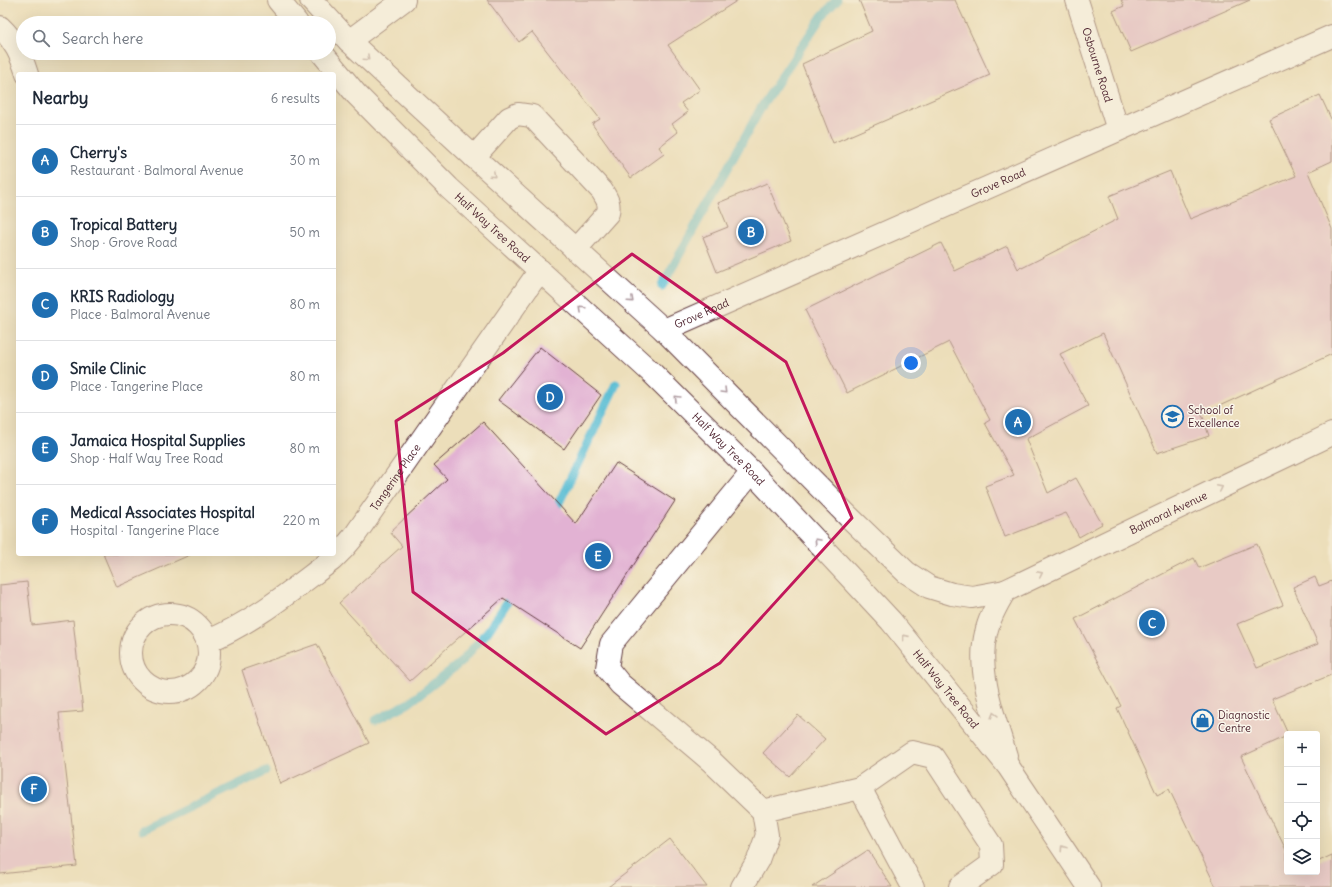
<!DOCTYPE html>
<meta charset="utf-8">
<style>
body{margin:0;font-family:Delius,sans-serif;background:#f6f6f7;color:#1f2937}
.controls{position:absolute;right:12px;bottom:12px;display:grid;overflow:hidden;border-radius:4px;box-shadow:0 4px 16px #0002}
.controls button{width:36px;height:36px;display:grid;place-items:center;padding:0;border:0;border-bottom:1px solid #e0e1e3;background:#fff;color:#1f2937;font:20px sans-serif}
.you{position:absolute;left:911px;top:363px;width:14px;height:14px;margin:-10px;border:3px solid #fff;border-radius:50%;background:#1a73e8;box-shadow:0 0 0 6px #1a73e833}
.badge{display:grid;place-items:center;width:26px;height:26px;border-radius:50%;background:#1f6fb2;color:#fff;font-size:13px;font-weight:700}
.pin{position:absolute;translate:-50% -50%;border:2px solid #fff;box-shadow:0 1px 4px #0006}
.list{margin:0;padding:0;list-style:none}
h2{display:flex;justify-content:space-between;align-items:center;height:52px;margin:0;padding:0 16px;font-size:17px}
h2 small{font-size:13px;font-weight:400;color:#747a83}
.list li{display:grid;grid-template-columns:26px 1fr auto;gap:12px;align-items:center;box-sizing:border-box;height:72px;padding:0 16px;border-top:1px solid #e0e1e3}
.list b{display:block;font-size:15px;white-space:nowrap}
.list p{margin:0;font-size:13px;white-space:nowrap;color:#747a83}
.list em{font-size:13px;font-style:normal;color:#747a83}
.icon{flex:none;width:22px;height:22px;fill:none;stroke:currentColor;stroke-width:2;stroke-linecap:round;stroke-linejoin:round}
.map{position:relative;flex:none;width:1332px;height:887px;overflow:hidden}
.search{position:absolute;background:#fff;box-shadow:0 4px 16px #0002;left:16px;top:16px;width:320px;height:44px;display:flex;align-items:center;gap:10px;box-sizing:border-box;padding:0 14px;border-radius:22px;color:#747a83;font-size:15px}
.panel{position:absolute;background:#fff;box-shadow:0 4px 16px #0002;left:16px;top:72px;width:320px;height:484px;border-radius:4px}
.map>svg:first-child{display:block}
</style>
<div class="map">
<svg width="1332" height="887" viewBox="0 0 1332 887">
<rect width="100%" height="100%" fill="#fbf7ec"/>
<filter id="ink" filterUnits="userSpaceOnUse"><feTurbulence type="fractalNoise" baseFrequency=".025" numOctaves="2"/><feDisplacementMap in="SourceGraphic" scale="8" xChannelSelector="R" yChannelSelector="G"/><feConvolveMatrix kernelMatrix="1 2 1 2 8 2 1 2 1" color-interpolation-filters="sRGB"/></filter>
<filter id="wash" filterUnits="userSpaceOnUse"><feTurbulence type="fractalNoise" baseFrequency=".012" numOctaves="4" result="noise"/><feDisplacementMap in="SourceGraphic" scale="16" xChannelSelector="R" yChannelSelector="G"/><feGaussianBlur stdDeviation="0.9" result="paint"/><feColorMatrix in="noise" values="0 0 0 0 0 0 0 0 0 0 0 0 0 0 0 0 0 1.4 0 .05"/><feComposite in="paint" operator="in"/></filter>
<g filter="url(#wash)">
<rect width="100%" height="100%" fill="#ecdeba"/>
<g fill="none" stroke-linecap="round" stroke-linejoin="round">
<path stroke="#55bbd3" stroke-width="9" d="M662,286L762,106L822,16L837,0
M553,515L616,384
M376,720L409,703L460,663L488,631L514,592
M142,830L266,771"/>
</g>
<g id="blocks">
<path fill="#e2b2d3" d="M487,0H738L668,45L700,90L681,103L688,112L672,124L678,132L659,147L664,154L631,178L592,124L600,119L532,32L519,42Z
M859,0H955L990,75L833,143L802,64L872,31Z
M1121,0H1250L1131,52L1113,11L1124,6Z
M1320,95L1332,121V161L1308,172L1332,229V354L1202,414L1209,436L1157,453L1103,333L1060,354L1088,406L1026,439L1048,493L1076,478L1102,524L1079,537L1066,513L1005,537L985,486L1014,475L985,423L990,420L949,342L847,393L805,310L941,243L955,271L1007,246L1018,269L1021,266L1022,268L1118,219L1109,196L1170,171L1190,219L1296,176L1269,119Z
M767,183L791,241L717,272L703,237L728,227L718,203Z
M540,347L601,395L564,449L498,400Z
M483,422L576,524L616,463L675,501L580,648L503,598L410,681L339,603L402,546L390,532L447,479L434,465Z
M1257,544L1283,605L1237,624L1257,668L1318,644L1293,587L1315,577L1319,586L1332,581V676L1331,675L1272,699L1288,734L1287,736L1241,757L1287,852V872H1317V862L1332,855V887H1216L1169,789L1157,795L1117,708L1121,706L1075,619L1194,558L1199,568Z
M103,554H192L117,587Z
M27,582L32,625L73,620L83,711L59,713L77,866L0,874V585Z
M317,644L369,743L280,784L242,670Z
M798,715L825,739L790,777L763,753Z
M670,839L707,887H608Z
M868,850L892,887H812Z"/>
</g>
</g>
<g filter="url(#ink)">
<use href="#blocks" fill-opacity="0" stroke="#623c40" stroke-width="1"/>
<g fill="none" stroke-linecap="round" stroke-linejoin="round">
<defs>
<g id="minor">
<path id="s1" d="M1077,0L1118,130"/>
<path d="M0,27C15,41 21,55 27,74"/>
<path d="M349,41L404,0"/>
<path d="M474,157L509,118L518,114L532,116L602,191C607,199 610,203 608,213L575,250"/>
<path id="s2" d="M664,330L1332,36"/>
<circle cx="170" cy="653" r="39"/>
<path id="s3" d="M208,641C254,622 293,589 332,560L344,548L355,535L540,270"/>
<path d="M860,788L913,887"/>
<path d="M763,811L860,788L912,752L933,757L991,845L992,864L960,887"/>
<path d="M742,887L758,860L767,835L763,811L711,761L620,684L607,668L611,644L752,472"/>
</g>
<g id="major">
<path d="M278,0L297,23"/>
<path id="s4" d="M311,0L349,41L474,157L664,330L849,517L906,572L929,587L952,594L972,597L1005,591L1332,434"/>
<path id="s5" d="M322,53L356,94L449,188L652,373L752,472L891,621L1008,766L1089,887"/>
<path d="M1005,591C997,604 989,618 986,633C976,672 995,719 1006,756"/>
</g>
</defs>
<use href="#minor" stroke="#623c40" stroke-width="24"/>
<use href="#major" stroke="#623c40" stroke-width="24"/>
<use href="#minor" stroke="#fff" stroke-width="22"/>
<use href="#major" stroke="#fff" stroke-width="22"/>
</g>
<defs><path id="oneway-chevron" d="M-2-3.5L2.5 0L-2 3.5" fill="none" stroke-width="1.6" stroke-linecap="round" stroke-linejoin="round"/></defs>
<g stroke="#ae9aa0">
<use href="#oneway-chevron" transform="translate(367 58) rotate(43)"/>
<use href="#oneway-chevron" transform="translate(493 175) rotate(42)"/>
<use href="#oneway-chevron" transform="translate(631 300) rotate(42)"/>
<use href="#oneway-chevron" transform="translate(582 309) rotate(-137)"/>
<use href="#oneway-chevron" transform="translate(724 391) rotate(45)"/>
<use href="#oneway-chevron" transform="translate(677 398) rotate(-135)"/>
<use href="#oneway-chevron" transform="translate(1220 488) rotate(-26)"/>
<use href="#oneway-chevron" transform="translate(817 541) rotate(-133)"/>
<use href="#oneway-chevron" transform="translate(1040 574) rotate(-26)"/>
<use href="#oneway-chevron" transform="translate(905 637) rotate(-129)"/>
<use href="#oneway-chevron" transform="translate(994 715) rotate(-106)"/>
<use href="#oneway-chevron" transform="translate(1063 848) rotate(-124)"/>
</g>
</g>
<path d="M0 0H1332V887H0ZM632,254L786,362L852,518L720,663L606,734L413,592L396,421L503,353Z" fill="#ecdeba" fill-opacity=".55" fill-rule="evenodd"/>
<path fill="none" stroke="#c2185b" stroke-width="3" stroke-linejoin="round" d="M632,254L786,362L852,518L720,663L606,734L413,592L396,421L503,353Z"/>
<defs>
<symbol id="school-ring" viewBox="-11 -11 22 22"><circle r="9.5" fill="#fbf7ec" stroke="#1f6fb2" stroke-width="1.5"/><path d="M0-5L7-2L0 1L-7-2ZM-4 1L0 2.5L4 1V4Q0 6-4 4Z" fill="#1f6fb2"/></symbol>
<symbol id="shop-ring" viewBox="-11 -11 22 22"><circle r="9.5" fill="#fbf7ec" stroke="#1f6fb2" stroke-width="1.5"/><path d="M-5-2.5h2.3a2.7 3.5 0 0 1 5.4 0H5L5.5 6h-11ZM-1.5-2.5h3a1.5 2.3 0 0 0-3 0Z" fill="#1f6fb2"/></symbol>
</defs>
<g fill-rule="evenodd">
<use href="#school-ring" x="1160" y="404" width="25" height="25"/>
<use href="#shop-ring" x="1190" y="708" width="25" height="25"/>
</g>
<g text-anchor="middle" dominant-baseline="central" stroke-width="3" stroke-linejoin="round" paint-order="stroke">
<g font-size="11" fill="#4a1f2b" stroke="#fbf7ec">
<text stroke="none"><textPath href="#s1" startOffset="68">Osbourne Road</textPath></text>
<text stroke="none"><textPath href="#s2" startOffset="365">Grove Road</textPath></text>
<text stroke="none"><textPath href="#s5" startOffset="244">Half Way Tree Road</textPath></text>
<text stroke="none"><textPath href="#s2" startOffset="41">Grove Road</textPath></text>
<text stroke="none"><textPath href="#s5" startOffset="568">Half Way Tree Road</textPath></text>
<text stroke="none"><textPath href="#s3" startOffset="253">Tangerine Place</textPath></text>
<text stroke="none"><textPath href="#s4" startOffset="1112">Balmoral Avenue</textPath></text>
<text stroke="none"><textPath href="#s5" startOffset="892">Half Way Tree Road</textPath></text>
</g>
<g font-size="11" fill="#4a1f2b" stroke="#fbf7ec" text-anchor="start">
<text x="1188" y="410">School of<tspan x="1188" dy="13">Excellence</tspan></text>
<text x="1218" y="715">Diagnostic<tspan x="1218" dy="13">Centre</tspan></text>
</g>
</g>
</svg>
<div class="controls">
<button>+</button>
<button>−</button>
<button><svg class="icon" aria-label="locate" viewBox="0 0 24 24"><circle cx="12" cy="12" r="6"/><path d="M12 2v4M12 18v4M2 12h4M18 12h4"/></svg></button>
<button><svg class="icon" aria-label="layers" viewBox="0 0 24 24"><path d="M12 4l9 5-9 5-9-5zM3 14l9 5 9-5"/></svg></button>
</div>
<div class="you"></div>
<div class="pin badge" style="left:1018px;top:422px">A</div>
<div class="pin badge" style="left:751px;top:232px">B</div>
<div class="pin badge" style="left:1152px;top:623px">C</div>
<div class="pin badge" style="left:550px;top:397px">D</div>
<div class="pin badge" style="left:598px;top:556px">E</div>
<div class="pin badge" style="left:34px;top:789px">F</div>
<div class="search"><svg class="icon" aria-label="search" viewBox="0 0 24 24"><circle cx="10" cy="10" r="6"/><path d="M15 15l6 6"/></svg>Search here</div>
<section class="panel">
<h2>Nearby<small>6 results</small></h2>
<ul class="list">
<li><span class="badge">A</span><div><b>Cherry's</b><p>Restaurant · Balmoral Avenue</p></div><em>30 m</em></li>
<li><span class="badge">B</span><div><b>Tropical Battery</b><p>Shop · Grove Road</p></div><em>50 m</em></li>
<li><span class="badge">C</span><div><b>KRIS Radiology</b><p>Place · Balmoral Avenue</p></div><em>80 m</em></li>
<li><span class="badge">D</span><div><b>Smile Clinic</b><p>Place · Tangerine Place</p></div><em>80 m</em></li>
<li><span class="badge">E</span><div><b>Jamaica Hospital Supplies</b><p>Shop · Half Way Tree Road</p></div><em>80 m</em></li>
<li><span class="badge">F</span><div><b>Medical Associates Hospital</b><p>Hospital · Tangerine Place</p></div><em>220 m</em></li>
</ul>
</section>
</div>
